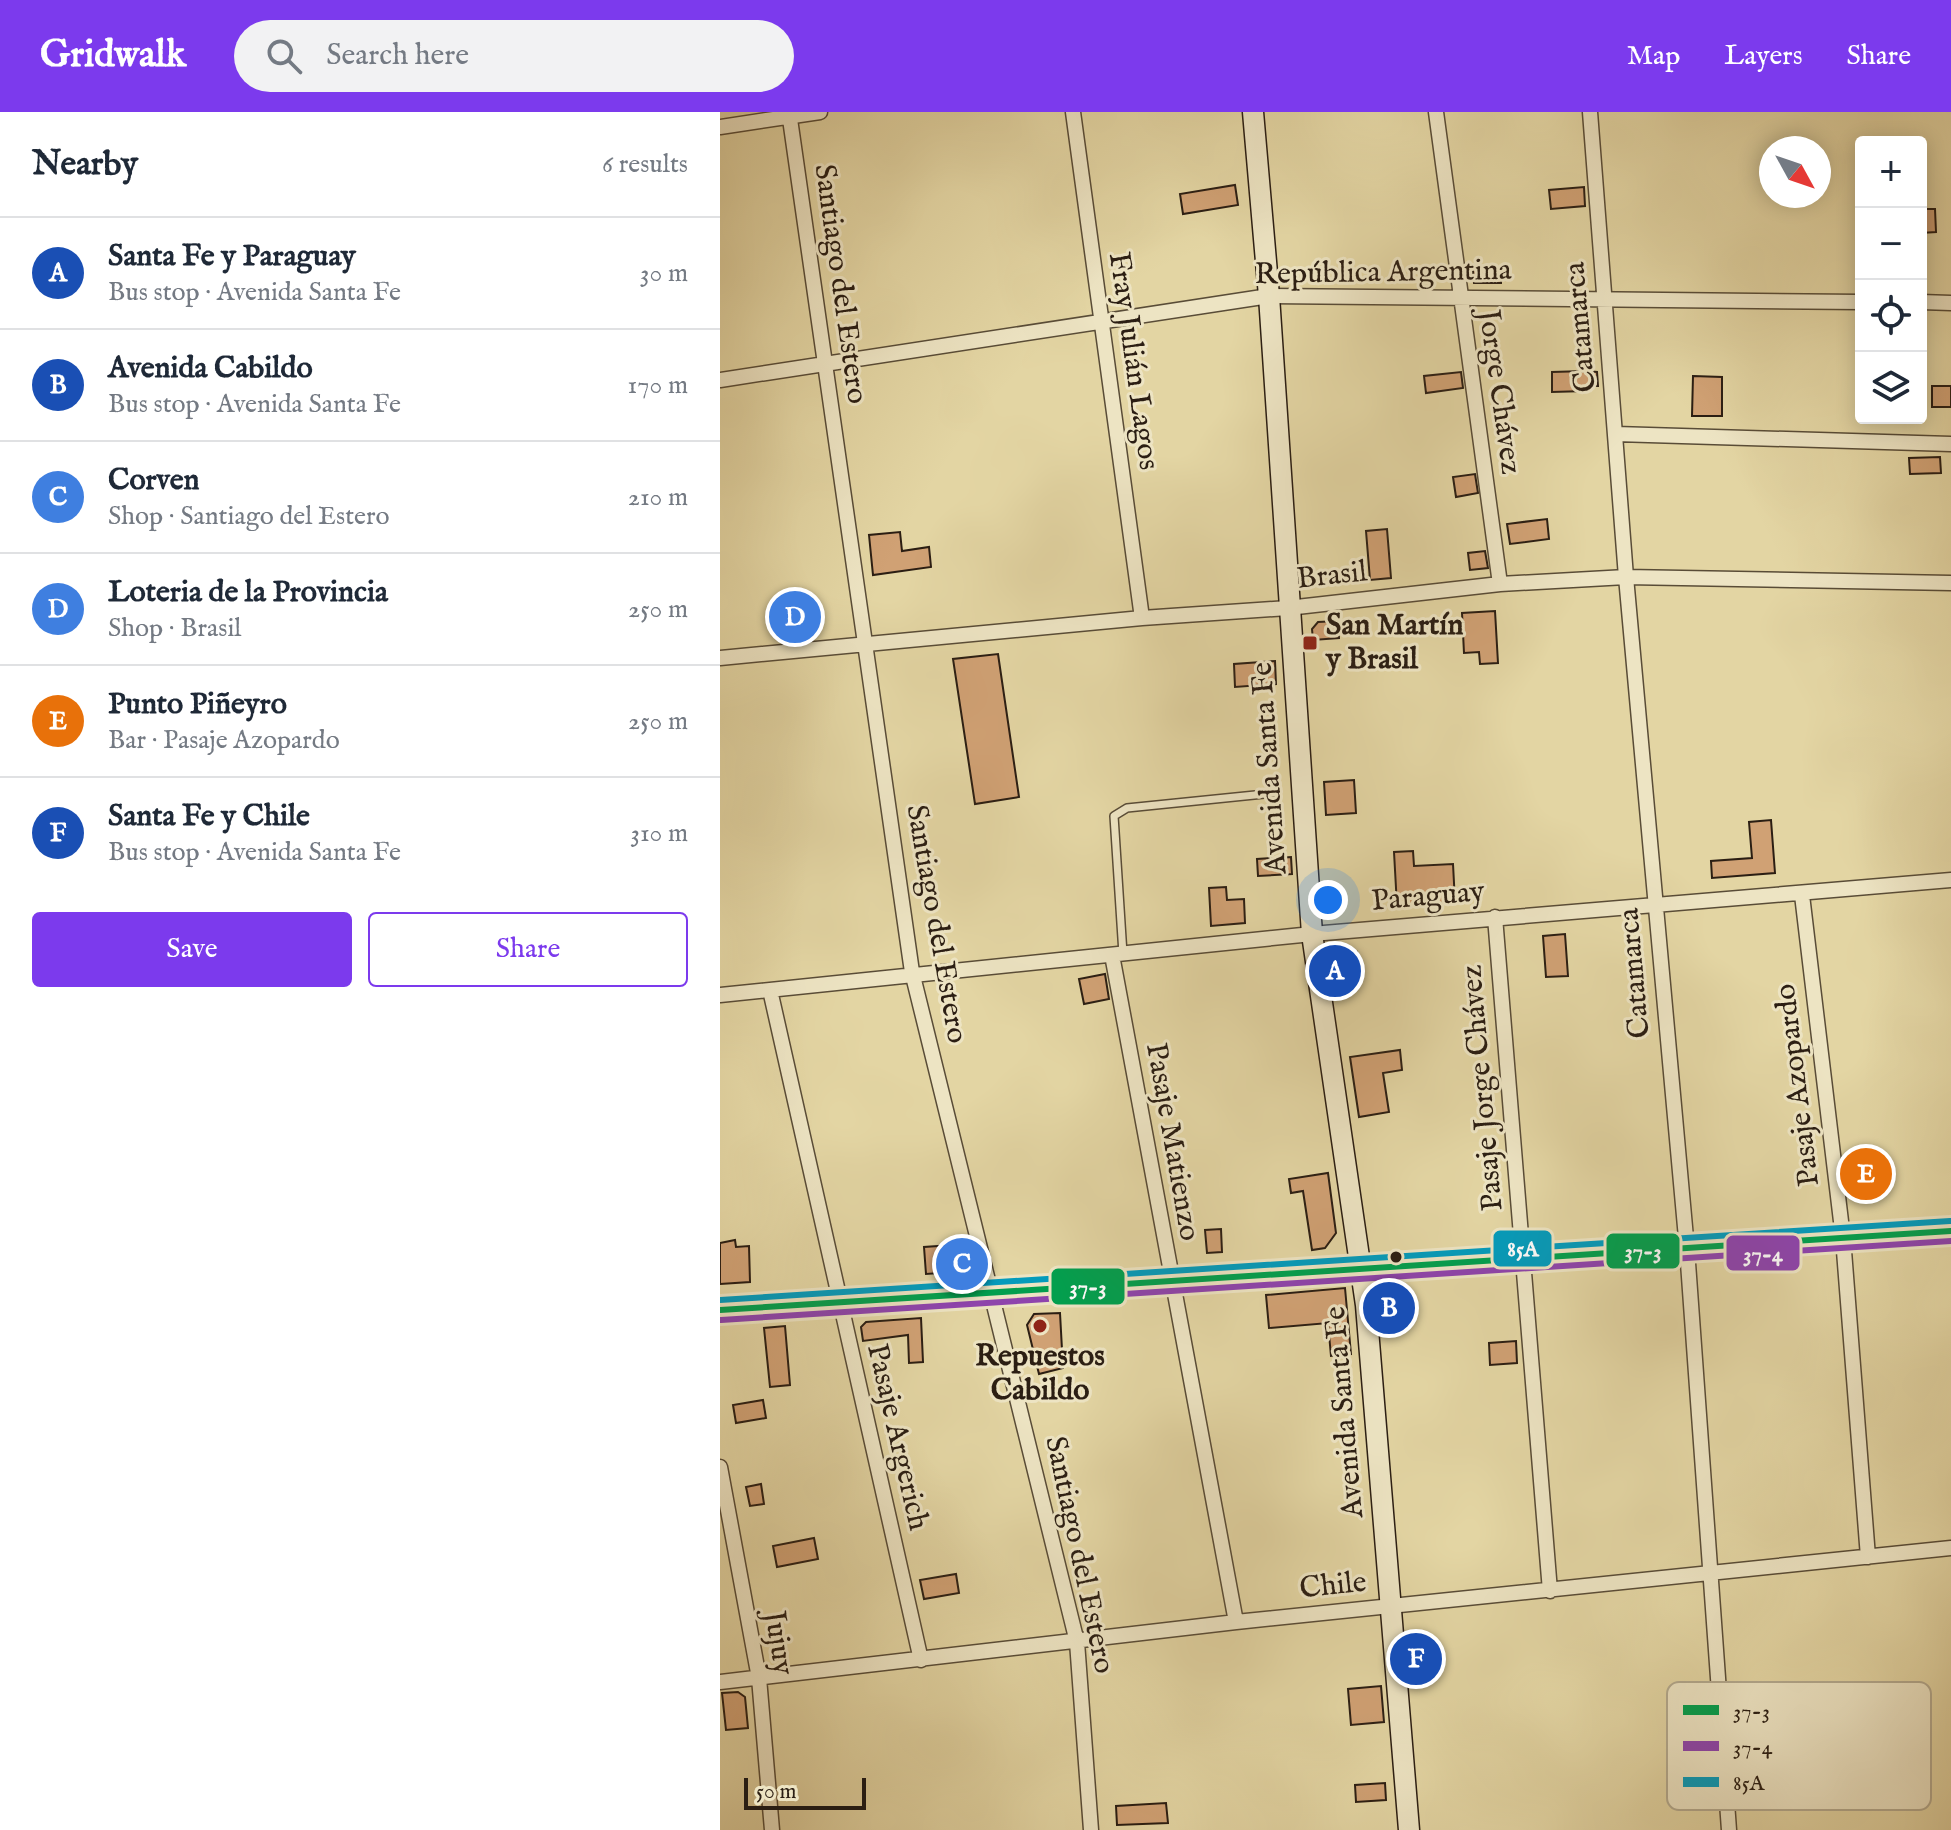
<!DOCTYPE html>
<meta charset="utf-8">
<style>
body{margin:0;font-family:"IM FELL English",serif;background:#f2f2f3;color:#1f2937}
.controls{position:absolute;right:24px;top:24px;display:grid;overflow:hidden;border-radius:8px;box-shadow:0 4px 20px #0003}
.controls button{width:72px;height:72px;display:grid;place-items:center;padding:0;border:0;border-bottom:2px solid #e0e1e3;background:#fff;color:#1f2937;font:40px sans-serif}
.compass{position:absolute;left:1039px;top:24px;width:72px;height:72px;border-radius:50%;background:#fff;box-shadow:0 4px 20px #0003;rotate:130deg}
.scale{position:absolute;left:24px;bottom:20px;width:122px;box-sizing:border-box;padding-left:8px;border:4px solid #2b1e13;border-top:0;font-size:22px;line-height:28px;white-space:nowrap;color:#2b1e13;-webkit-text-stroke:6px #ede4c3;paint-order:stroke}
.you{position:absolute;left:608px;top:788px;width:28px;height:28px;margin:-20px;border:6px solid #fff;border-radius:50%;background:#1a73e8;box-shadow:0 0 0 12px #1a73e833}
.badge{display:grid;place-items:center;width:52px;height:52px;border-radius:50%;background:#7c3aed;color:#fff;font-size:26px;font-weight:700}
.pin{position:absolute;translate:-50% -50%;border:4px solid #fff;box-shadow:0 2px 8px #0006}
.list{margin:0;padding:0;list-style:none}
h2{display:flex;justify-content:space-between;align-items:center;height:104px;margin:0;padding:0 32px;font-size:34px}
h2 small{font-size:26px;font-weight:400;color:#747a83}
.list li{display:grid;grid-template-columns:52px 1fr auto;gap:24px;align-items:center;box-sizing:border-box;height:112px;padding:0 32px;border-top:2px solid #e0e1e3}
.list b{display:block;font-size:30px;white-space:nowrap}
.list p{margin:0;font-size:26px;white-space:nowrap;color:#747a83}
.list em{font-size:26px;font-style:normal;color:#747a83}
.actions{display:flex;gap:16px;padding:24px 32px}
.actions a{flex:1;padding:18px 0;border:2px solid #7c3aed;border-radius:8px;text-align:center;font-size:28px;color:#7c3aed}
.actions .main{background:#7c3aed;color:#fff}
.icon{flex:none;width:44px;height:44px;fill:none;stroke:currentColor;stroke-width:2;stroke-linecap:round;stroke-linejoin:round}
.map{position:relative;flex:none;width:1231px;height:1718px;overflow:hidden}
header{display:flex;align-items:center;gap:48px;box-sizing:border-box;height:112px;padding:0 40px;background:#7c3aed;color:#fff}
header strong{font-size:38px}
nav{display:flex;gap:44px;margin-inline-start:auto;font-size:28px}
.search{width:560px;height:72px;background:#f2f2f3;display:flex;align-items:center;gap:20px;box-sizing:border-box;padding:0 28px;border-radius:44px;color:#747a83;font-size:30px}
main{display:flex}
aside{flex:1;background:#fff}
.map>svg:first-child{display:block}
</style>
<header>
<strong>Gridwalk</strong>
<div class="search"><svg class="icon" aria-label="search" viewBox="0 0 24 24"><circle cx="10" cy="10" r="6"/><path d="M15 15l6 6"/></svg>Search here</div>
<nav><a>Map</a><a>Layers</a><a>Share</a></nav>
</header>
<main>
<aside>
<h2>Nearby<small>6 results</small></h2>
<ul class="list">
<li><span class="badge" style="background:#1a4fb4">A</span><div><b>Santa Fe y Paraguay</b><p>Bus stop · Avenida Santa Fe</p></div><em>30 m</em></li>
<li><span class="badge" style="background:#1a4fb4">B</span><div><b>Avenida Cabildo</b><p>Bus stop · Avenida Santa Fe</p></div><em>170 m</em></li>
<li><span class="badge" style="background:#3f7fe0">C</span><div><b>Corven</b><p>Shop · Santiago del Estero</p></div><em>210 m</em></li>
<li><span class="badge" style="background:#3f7fe0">D</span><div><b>Loteria de la Provincia</b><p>Shop · Brasil</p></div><em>250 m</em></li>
<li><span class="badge" style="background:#e8710a">E</span><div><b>Punto Piñeyro</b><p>Bar · Pasaje Azopardo</p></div><em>250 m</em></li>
<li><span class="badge" style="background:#1a4fb4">F</span><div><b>Santa Fe y Chile</b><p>Bus stop · Avenida Santa Fe</p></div><em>310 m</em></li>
</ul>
<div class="actions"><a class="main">Save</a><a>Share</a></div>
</aside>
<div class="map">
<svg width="1231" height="1718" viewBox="0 0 1231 1718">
<rect width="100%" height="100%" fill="#e3d5a3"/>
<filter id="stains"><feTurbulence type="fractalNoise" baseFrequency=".0025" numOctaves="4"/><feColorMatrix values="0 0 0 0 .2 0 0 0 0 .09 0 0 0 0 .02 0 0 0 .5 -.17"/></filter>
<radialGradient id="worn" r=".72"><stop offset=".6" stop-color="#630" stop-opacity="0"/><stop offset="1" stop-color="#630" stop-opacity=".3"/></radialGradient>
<path fill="#d0a174" stroke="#2b1e13" stroke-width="2" d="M515,73L518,93L463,102L460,82Z
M864,75L865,94L831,97L829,78Z
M1201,97H1215L1216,120L1201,121Z
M781,156V171H754L753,157Z
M866,259L877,260L878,274H866V279L832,280V260Z
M741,260L743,276L706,281L704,264Z
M973,264L1002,265V304H972Z
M1212,274H1231V295H1212Z
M1220,345L1221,361L1190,362L1189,346Z
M755,362L758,381L736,385L733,365Z
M827,407L829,427L790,432L787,412Z
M667,417L671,466L650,468L646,419Z
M180,420L182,439L209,435L211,455L153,463L149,423Z
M765,439L768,456L750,458L748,441Z
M83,479L86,511L62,514L59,482Z
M775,499L778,551L760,552L759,540L744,541L742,501Z
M618,509L619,526L593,528L592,517L598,510Z
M278,542L299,685L255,692L233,547Z
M555,549L556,572L515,575L514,552Z
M634,668L636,701L606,703L604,670Z
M1051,708L1055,761L992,766L991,749L1032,746L1029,710Z
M693,739L694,754L733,752L735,790L677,794L674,740Z
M571,745L572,762L538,764L537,747Z
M506,775L507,788L524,787L525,811L491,814L489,776Z
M845,822L848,864L826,865L823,824Z
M637,840L638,860L619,862L617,846L621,842Z
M385,862L389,887L364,892L359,867Z
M680,938L682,958L663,961L669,1000L639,1005L630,945Z
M608,1061L616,1121L605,1136L592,1138L583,1079L571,1081L569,1067Z
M501,1117L502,1140L487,1141L485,1118Z
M15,1128L16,1135L29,1134L30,1170L0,1172V1131Z
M247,1132L249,1159L206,1162L204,1135Z
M625,1176L631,1242L611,1244L608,1211L549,1216L546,1183Z
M340,1201L343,1256L319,1262L307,1213L314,1202Z
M201,1206L203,1250L189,1251L188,1223L143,1229L141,1215L146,1210Z
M65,1214L70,1273L50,1275L44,1216Z
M796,1229L797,1251L770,1253L769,1231Z
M43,1288L46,1306L16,1311L13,1293Z
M41,1372L44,1392L30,1394L26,1375Z
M94,1426L98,1447L57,1455L53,1434Z
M236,1462L239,1481L204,1487L200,1468Z
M661,1574L664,1610L631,1613L628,1577Z
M18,1580L25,1585L28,1616L6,1618L2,1581Z
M665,1671L666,1688L636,1690L635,1673Z
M446,1691L448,1711L397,1713L396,1694Z"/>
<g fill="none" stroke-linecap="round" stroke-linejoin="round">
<defs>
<path id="lane" d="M403,842L394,704L407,696L555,681"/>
<path id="street" d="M69,0L192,860L357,1530L371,1718
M353,0L422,506
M716,0L780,472
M870,0L906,465L967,1137L1009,1718
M0,15L100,0
M1201,190L1231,191
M0,268L549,184L1141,190
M896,322L1231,332
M0,546L422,506L568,496L780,472L906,465L1231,471
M1082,783L1123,1126L1148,1445
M775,805L830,1479
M392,843L516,1510
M50,878L201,1548
M0,883L592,822L1231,768
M0,1355L39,1566L52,1718
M0,1570L516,1510L1231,1436"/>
<path id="secondary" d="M533,0L549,184L592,822L646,1193L689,1718
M0,1198L1231,1119"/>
</defs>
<use href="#lane" stroke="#594c37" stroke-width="10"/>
<use href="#street" stroke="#594c37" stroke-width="17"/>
<use href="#secondary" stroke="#2b1e13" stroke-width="23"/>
<use href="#lane" stroke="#ede4c3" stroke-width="7"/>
<use href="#street" stroke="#ede4c3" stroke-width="14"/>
<use href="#secondary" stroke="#ede4c3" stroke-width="20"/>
<defs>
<path id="bus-1" d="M0,1198L1231,1119"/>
<path id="bus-2" d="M1,1208L1231,1129"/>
<path id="bus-3" d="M0,1188L1230,1109"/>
</defs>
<use href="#bus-1" stroke="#ede4c3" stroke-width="12"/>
<use href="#bus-2" stroke="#ede4c3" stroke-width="12"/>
<use href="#bus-3" stroke="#ede4c3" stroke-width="12"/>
<use href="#bus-1" stroke="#029f4e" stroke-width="6"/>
<use href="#bus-2" stroke="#8e44ad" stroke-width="6"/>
<use href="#bus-3" stroke="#049bbb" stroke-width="6"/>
</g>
<g fill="#8f2418" stroke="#ede4c3" stroke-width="3">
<rect x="582" y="523" width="16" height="16" rx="4"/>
<circle cx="320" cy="1214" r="8"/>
</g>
<circle fill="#2b1e13" stroke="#ede4c3" stroke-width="3" cx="676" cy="1145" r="7"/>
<g text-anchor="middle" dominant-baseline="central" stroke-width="6" stroke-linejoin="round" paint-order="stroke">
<g font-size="30" fill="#2b1e13" stroke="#ede4c3">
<text transform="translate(663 161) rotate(-1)">República Argentina</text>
<text transform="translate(120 172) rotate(82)">Santiago del Estero</text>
<text transform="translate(861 215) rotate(-95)">Catamarca</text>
<text transform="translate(413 249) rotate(82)">Fray Julián Lagos</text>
<text transform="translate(779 280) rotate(82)">Jorge Chávez</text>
<text transform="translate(612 464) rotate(-6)">Brasil</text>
<text transform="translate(550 656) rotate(-94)">Avenida Santa Fe</text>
<text transform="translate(708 785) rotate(-5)">Paraguay</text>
<text transform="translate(216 812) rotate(80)">Santiago del Estero</text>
<text transform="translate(915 861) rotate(-95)">Catamarca</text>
<text transform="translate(1078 973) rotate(-97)">Pasaje Azopardo</text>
<text transform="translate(763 976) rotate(-95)">Pasaje Jorge Chávez</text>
<text transform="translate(452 1030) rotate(80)">Pasaje Matienzo</text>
<text transform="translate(625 1300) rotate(-95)">Avenida Santa Fe</text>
<text transform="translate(177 1325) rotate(77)">Pasaje Argerich</text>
<text transform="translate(359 1443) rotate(78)">Santiago del Estero</text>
<text transform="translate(613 1474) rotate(-6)">Chile</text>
<text transform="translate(58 1531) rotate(81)">Jujuy</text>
</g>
<g font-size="30" font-weight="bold" fill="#2b1e13" stroke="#ede4c3" text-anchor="start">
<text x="606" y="514">San Martín<tspan x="606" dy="34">y Brasil</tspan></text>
<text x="320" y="1245" text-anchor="middle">Repuestos<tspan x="320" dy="34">Cabildo</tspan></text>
</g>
</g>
<rect x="947" y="1570" width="264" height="128" rx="12" fill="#ede4c3" stroke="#b3a98e" stroke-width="2"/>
<rect x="963" y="1593" width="36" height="10" fill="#029f4e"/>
<rect x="963" y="1629" width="36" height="10" fill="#8e44ad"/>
<rect x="963" y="1665" width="36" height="10" fill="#049bbb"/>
<g font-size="22" fill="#2b1e13">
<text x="1013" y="1606">37-3</text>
<text x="1013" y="1642">37-4</text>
<text x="1013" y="1678">85A</text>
</g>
<g stroke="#ede4c3" stroke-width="3">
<rect x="772" y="1117" width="61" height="39" rx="8" fill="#049bbb"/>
<rect x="885" y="1120" width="76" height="38" rx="8" fill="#029f4e"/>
<rect x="1005" y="1122" width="76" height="38" rx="8" fill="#8e44ad"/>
<rect x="330" y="1155" width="76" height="39" rx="8" fill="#029f4e"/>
</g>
<g font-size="22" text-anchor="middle" font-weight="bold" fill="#fff">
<text x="803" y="1144">85A</text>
<text x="923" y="1146">37-3</text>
<text x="1043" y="1149">37-4</text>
<text x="368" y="1182">37-3</text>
</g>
<rect width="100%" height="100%" filter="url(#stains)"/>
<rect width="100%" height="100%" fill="url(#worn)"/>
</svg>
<div class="controls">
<button>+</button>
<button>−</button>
<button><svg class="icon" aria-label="locate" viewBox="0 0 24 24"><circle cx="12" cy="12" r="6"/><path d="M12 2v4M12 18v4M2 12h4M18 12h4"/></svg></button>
<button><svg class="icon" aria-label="layers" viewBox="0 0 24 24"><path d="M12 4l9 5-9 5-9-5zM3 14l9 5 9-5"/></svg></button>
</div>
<svg class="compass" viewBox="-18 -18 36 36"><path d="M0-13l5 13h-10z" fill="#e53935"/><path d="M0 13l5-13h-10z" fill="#747a83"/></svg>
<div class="scale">50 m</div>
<div class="you"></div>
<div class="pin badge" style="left:615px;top:859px;background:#1a4fb4">A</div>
<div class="pin badge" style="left:669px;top:1196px;background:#1a4fb4">B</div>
<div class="pin badge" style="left:242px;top:1152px;background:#3f7fe0">C</div>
<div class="pin badge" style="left:75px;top:505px;background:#3f7fe0">D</div>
<div class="pin badge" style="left:1146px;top:1062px;background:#e8710a">E</div>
<div class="pin badge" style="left:696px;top:1547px;background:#1a4fb4">F</div>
</div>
</main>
